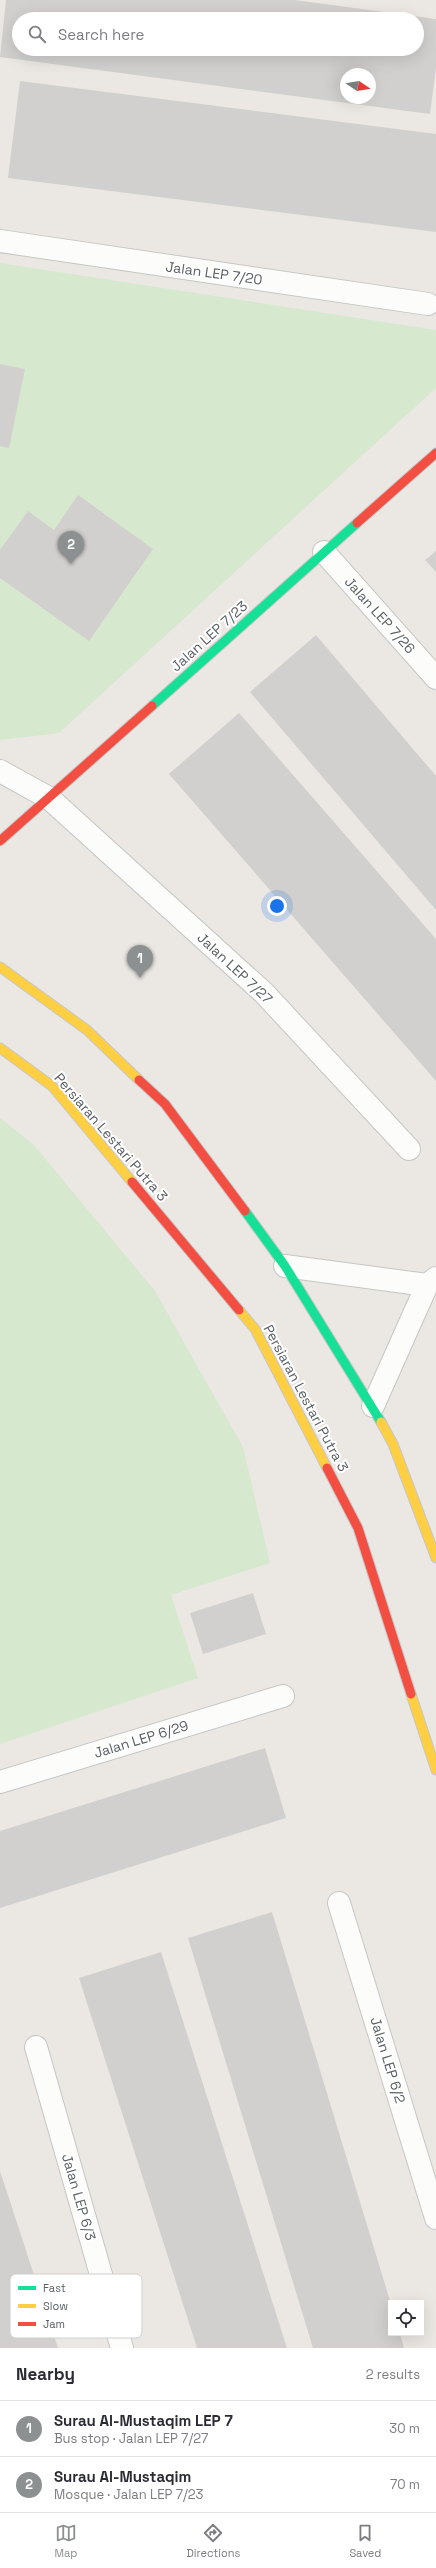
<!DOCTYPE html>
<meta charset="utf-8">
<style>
body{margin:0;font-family:"Space Grotesk",sans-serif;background:#f7f7f7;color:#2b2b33}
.controls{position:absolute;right:12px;bottom:12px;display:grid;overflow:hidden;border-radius:0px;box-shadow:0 4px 16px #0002}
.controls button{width:36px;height:36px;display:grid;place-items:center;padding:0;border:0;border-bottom:1px solid #e1e1e2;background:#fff;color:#2b2b33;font:20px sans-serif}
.compass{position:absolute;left:340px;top:68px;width:36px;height:36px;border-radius:50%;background:#fff;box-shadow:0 4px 16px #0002;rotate:102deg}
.you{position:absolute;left:277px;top:906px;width:14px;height:14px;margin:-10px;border:3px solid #fff;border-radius:50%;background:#1a73e8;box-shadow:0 0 0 6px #1a73e833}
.badge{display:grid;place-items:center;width:26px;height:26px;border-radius:50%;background:#8d9091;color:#fff;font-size:13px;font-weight:700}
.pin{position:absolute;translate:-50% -33px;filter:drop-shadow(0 1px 2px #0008)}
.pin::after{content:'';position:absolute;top:21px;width:14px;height:12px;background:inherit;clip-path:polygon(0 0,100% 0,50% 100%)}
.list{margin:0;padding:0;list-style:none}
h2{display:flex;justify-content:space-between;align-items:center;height:52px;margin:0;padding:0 16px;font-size:17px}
h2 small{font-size:13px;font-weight:400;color:#7c7c81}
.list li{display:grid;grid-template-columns:26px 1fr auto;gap:12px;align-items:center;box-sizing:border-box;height:56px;padding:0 16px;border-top:1px solid #e1e1e2}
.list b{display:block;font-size:15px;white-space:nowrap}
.list p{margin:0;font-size:13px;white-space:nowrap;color:#7c7c81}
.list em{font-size:13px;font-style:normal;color:#7c7c81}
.icon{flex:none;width:22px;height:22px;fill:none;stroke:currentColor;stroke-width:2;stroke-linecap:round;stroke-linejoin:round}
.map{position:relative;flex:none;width:436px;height:2348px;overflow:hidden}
.search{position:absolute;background:#fff;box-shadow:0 4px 16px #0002;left:12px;right:12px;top:12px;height:44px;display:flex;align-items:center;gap:10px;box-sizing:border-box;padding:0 14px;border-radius:22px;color:#7c7c81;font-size:15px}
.sheet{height:164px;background:#fff}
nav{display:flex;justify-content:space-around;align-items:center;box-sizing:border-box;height:56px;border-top:1px solid #e1e1e2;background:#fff;font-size:11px;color:#7c7c81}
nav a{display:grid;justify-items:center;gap:2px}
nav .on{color:#8d9091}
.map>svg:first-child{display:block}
</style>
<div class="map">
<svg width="436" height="2348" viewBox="0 0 436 2348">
<rect width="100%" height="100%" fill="#ebe8e4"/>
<path fill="#d6e8ce" d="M0,263L436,330V388L59,733L0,740Z
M0,1118L34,1145L155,1291L243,1447L270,1563L171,1595L198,1678L0,1744Z"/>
<path fill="#d2d0ce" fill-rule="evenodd" d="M6,0H295L436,19V68L430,114L0,57ZM19,19H417V49H19ZM346,74H370V98H346Z
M20,81L436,134V232L8,178Z
M0,364L25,369L9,448L0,446Z
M78,495L153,549L89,641L0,578V550L28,511L54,530Z
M436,551V572L425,560Z
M316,635L436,776V910L250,692Z
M239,713L436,939V1081L169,774Z
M253,1593L266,1634L203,1654L190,1613Z
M265,1748L286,1818L0,1908V1831Z
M272,1912L391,2304V2333H400L404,2348H313L188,1938Z
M161,1952L287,2348H197L79,1978Z
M0,2171L58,2348H0Z"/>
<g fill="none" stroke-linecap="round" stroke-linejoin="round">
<defs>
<path id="street" d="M0,241L428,304
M324,552L436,678
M0,771L49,798L264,993L409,1149
M285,1266L427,1285
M373,1406L427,1285L436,1278
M0,1782L283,1696
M339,1903L436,2218
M36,2047L122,2348"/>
<path id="fast" d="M152,706L357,523
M245,1211L285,1266L381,1422"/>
<path id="slow" d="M0,967L87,1030L139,1080
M0,1048L52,1086L132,1182
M239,1310L255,1329L327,1468
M381,1422L393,1444L436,1558
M411,1694L436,1770"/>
<path id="jam" d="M357,523L436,453
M0,841L152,706
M139,1080L165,1104L245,1211
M132,1182L239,1310
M327,1468L358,1528L411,1694"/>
</defs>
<use href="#street" stroke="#c6c6c5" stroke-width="24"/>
<use href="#fast" stroke="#c6c6c6" stroke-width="11"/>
<use href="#slow" stroke="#c6c6c6" stroke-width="11"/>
<use href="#jam" stroke="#c6c6c6" stroke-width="11"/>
<use href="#street" stroke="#fcfcfb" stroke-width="22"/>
<use href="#fast" stroke="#16e098" stroke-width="9"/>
<use href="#slow" stroke="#ffcf43" stroke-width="9"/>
<use href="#jam" stroke="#f24e42" stroke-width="9"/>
</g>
<g text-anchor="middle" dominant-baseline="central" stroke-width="4" stroke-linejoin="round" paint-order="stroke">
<g font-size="14" fill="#5a6064" stroke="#fff">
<text transform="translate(214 273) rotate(8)">Jalan LEP 7/20</text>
<text transform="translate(380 615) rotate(48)">Jalan LEP 7/26</text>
<text transform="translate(209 636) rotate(-42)">Jalan LEP 7/23</text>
<text transform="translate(235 968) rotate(43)">Jalan LEP 7/27</text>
<text transform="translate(111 1137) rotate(49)">Persiaran Lestari Putra 3</text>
<text transform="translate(306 1398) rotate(62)">Persiaran Lestari Putra 3</text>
<text transform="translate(141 1739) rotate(-17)">Jalan LEP 6/29</text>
<text transform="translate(388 2060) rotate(73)">Jalan LEP 6/2</text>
<text transform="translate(79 2197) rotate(74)">Jalan LEP 6/3</text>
</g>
</g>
<rect x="10" y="2274" width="132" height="64" rx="6" fill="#fff" stroke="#cecfd0" stroke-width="1"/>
<rect x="18" y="2286" width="18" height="4" fill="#16e098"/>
<rect x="18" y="2304" width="18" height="4" fill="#ffcf43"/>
<rect x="18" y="2322" width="18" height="4" fill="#f24e42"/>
<g font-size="11" fill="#5a6064">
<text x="43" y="2292">Fast</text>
<text x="43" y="2310">Slow</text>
<text x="43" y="2328">Jam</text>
</g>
</svg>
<div class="controls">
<button><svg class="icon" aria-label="locate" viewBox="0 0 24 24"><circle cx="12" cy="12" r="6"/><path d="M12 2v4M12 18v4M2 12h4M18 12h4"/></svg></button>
</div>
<svg class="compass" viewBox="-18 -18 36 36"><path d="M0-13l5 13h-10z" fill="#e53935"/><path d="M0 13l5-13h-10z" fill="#7c7c81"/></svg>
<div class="you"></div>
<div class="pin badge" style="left:140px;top:978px">1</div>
<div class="pin badge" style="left:71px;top:564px">2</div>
<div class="search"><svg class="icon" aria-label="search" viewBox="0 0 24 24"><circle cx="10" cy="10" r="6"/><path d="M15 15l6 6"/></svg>Search here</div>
</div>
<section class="sheet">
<h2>Nearby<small>2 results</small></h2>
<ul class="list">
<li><span class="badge">1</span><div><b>Surau Al-Mustaqim LEP 7</b><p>Bus stop · Jalan LEP 7/27</p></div><em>30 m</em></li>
<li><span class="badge">2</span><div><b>Surau Al-Mustaqim</b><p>Mosque · Jalan LEP 7/23</p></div><em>70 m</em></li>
</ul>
</section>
<nav>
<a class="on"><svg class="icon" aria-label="map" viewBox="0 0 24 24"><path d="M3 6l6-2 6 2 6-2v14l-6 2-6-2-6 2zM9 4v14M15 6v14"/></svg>Map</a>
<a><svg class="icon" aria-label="directions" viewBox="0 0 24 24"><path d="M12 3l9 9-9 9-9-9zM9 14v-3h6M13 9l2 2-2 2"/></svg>Directions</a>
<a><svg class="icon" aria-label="saved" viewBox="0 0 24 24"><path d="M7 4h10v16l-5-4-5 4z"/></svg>Saved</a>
</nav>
